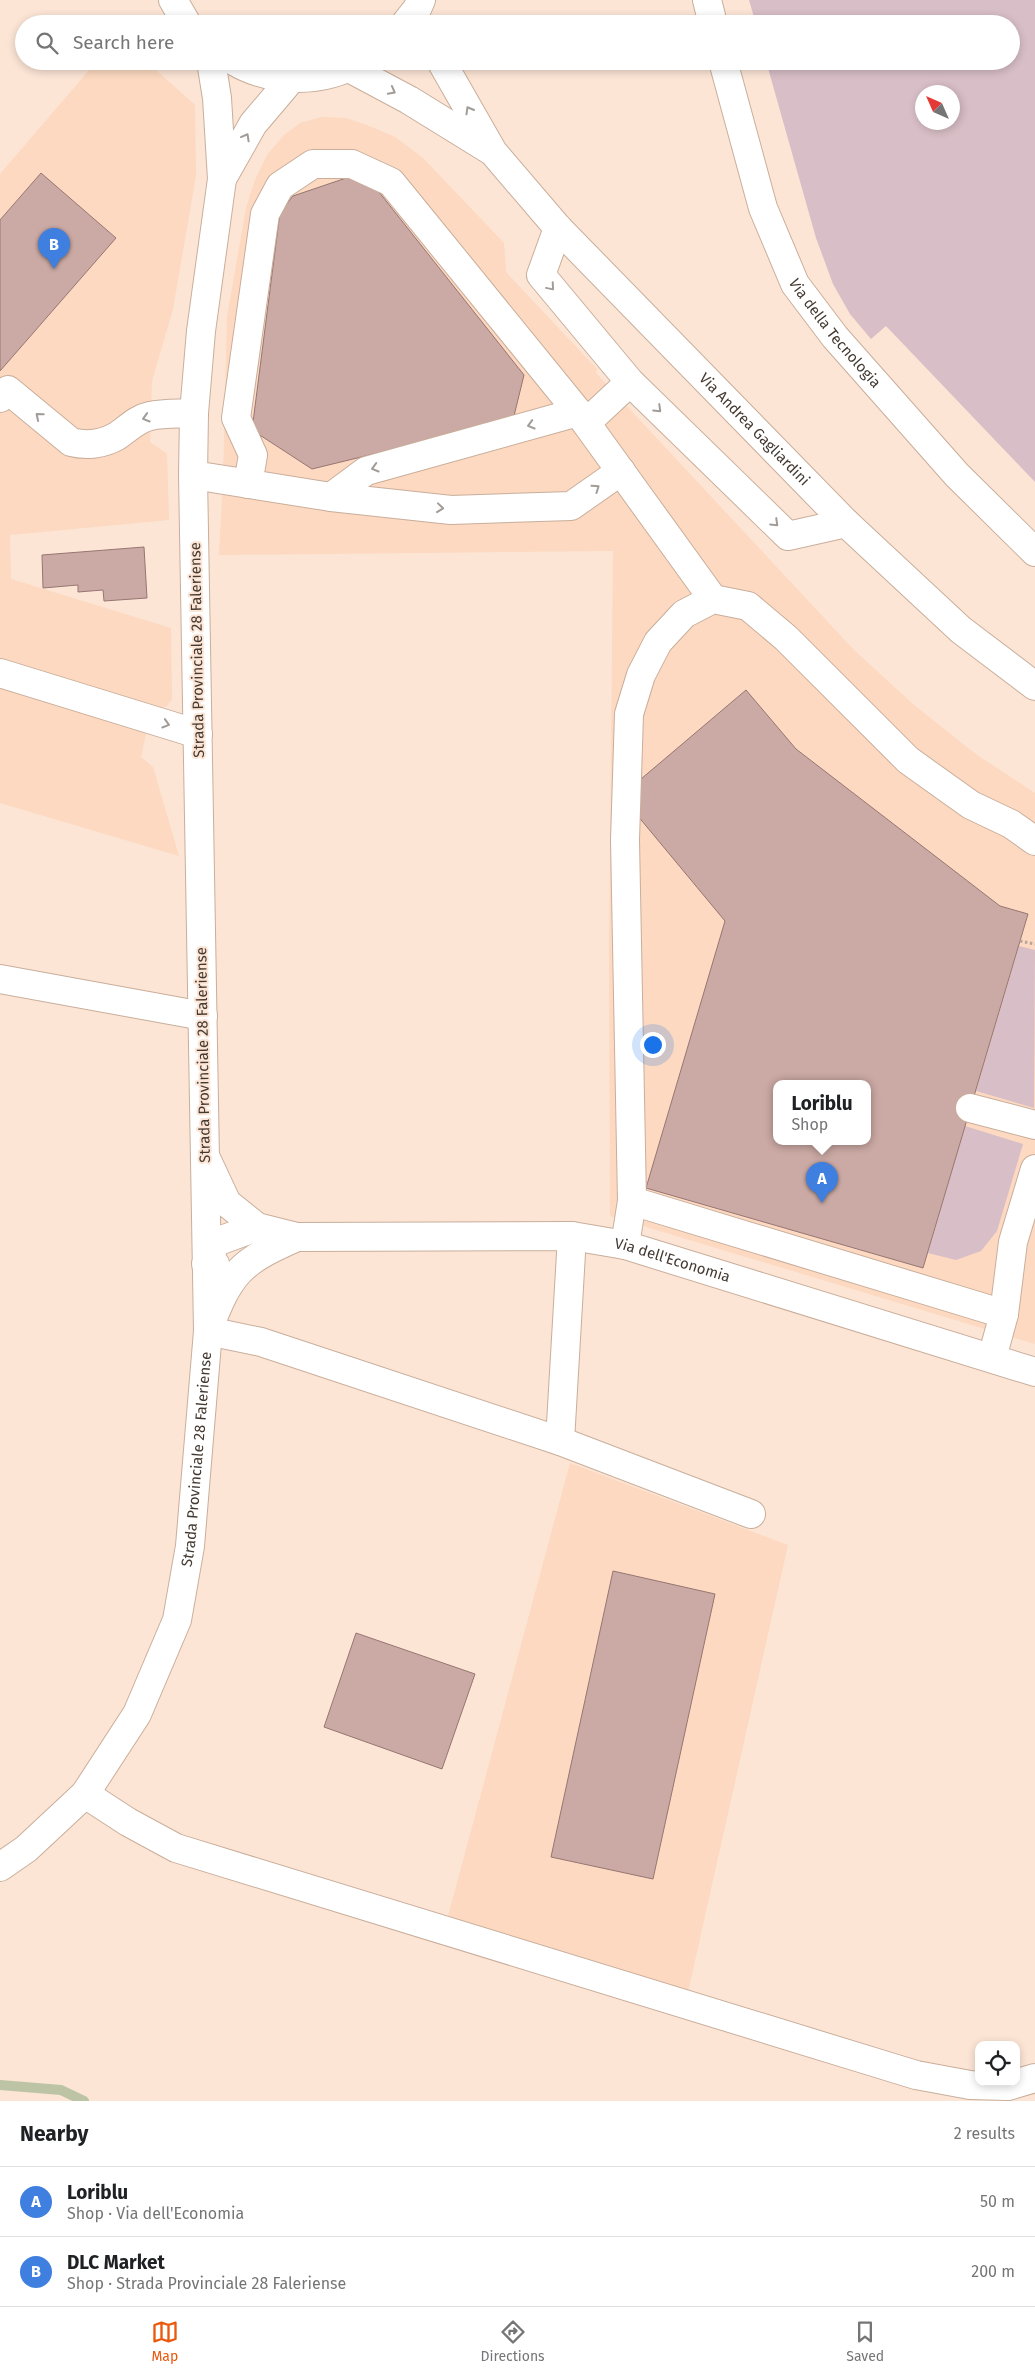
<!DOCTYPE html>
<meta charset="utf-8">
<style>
body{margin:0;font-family:"Fira Sans",sans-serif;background:#f2f2f2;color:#202124}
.controls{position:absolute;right:15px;bottom:15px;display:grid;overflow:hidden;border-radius:10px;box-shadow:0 2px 8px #0003}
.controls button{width:45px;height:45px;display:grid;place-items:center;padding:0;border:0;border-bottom:1px solid #e0e0e0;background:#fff;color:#202124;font:25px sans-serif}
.compass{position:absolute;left:915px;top:85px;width:45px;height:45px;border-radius:50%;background:#fff;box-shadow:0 2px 8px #0003;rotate:315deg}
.you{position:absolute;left:652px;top:1044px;width:18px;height:18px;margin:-12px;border:4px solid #fff;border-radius:50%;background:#1a73e8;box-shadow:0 0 0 8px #1a73e833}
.badge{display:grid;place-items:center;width:32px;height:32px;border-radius:50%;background:#ea580c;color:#fff;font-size:16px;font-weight:700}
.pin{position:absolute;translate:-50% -41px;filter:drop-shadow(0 1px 2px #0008)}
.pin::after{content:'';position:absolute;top:26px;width:18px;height:15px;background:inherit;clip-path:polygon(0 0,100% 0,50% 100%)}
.popup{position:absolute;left:773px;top:1080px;width:98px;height:65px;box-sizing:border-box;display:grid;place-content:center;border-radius:10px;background:#fff;filter:drop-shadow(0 1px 4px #0005);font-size:16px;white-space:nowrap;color:#757577}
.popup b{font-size:19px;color:#202124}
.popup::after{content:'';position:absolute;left:50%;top:100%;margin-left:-10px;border:10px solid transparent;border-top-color:#fff}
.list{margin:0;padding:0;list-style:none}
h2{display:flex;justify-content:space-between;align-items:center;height:65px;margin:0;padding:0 20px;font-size:21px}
h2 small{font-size:16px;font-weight:400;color:#757577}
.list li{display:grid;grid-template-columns:32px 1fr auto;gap:15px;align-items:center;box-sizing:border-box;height:70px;padding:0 20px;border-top:1px solid #e0e0e0}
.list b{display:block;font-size:19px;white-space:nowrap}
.list p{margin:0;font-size:16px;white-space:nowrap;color:#757577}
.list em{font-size:16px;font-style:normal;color:#757577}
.icon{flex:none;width:28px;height:28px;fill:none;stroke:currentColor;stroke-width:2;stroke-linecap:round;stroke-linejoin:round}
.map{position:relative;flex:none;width:1035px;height:2101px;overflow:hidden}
.search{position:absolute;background:#fff;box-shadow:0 2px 8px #0003;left:15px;right:15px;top:15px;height:55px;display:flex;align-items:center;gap:12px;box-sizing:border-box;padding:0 18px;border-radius:28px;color:#757577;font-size:19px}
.sheet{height:205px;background:#fff}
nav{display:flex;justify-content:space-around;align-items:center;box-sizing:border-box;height:70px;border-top:1px solid #e0e0e0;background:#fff;font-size:14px;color:#757577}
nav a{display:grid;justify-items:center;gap:2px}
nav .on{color:#ea580c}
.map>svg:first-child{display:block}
</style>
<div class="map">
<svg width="1035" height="2101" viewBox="0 0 1035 2101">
<rect width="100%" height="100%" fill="#fce5d5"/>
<path fill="#fcd9c0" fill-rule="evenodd" d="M97,61H146L195,105L196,176L173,309L152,381L150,442L167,454L169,520L10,535L11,579L171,628L172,699L167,706L161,708L152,706L141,757L153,767L179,856L0,803V174Z
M321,117L346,118L372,127L395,137L423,158L504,243L506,272L597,369L596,373L854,650L914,705L977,755L1035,793V1344L610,1216L609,955L613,551L219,555L223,480L227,317L246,208L255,180L267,155L284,135L300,123ZM777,1084H867V1142H777Z
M570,1463L788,1545L688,1992L447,1920Z"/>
<path fill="#d8bec6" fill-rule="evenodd" d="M749,0H1035V482L886,326L871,339L850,314L833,284L816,238L766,61H1011V24H756ZM922,92H952V122H922Z
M1019,946L1035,950L1034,1108L976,1091Z
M965,1126L1023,1144L997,1231L981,1251L956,1260L928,1253Z"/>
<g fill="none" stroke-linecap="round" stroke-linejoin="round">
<path stroke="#bdc3a5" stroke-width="10" d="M0,2085L61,2090L84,2101"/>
</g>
<path fill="#cba9a4" stroke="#977672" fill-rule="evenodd" d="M41,173L116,238L0,371V220Z
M352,176L375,187L524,375L513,420L312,469L252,430L280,212L293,196Z
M144,547L147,598L104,601L103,590L78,592V585L43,588L42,555Z
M746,690L796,749L1000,906L1028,914L923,1268L646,1188L725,921L637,815L641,779ZM777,1084H867V1142H777Z
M613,1571L715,1594L653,1879L551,1857Z
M356,1633L475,1674L442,1769L324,1727Z"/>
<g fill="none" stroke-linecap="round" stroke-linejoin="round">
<defs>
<g id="minor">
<path d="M707,0L713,24"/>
<path id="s1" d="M723,61L763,208L795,284L835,337L957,475L1035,552"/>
<path d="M558,228L541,275L630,382L788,536L846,523"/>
<path d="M0,398L8,390L71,442C86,446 103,444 117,436C128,429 136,419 150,416C164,413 180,414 194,413"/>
<path d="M578,412L366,471L331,497L451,510L571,506L621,471"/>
<path d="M586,423L630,382"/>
<path d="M193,475L331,497"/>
<path d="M248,484L253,455L236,418L265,214L280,186L313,164H352L391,182L578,412L713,599"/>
<path d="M0,673L198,734"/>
<path d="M0,979L203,1016"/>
<path d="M970,1108L1035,1125"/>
<path id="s2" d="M205,1156L227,1203L257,1227L297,1237L572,1236L625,1245L1035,1372"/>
<path d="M297,1237C240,1262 230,1272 208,1331L261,1342L560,1441L751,1514"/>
<path d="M625,1245L632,1201"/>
<path d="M215,1264H206L216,1242L257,1227"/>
<path d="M1004,1314L632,1201L625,840L629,714L641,675L658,642L684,614L713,599L748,606L786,638L908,760L971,805L1011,824L1035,841"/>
<path d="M992,1358L1004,1314L1013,1242L1035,1169"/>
<path d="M560,1441L572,1236"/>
<path d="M85,1794L128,1822L176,1848L916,2075L970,2085L1008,2086L1035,2078"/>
</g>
<g id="major">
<path d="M173,0L187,24"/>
<path d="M405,24L417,9L421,0"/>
<path d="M234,61C271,83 323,84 360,61"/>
<path id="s3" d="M441,61L493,152L558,228L846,523L961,630L1035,686"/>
<path d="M349,68L409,100L490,150"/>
<path d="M222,179L253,124L292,78"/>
<path id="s4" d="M0,1867L26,1849L85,1794L137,1714L177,1620L190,1546L208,1331L193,475L194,413L201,331L222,179L217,98L211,61"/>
</g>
</defs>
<use href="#minor" stroke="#c9ae9b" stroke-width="30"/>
<use href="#major" stroke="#c9ae9b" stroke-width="30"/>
<path stroke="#b8a699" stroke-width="3" stroke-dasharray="2.5 2.5" stroke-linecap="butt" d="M1020,941L1035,944"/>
<use href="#minor" stroke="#fff" stroke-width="28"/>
<use href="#major" stroke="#fff" stroke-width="28"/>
</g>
<defs><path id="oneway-chevron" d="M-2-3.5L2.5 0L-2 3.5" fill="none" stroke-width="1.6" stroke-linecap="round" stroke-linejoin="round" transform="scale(1.25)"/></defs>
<g stroke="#a29c98">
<use href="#oneway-chevron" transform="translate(392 91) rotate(28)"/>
<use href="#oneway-chevron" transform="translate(469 110) rotate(-120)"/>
<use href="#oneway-chevron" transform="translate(246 137) rotate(-61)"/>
<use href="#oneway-chevron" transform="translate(551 287) rotate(50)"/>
<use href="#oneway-chevron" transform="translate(658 409) rotate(44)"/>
<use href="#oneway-chevron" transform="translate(39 416) rotate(-140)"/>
<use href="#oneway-chevron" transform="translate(146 418) rotate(163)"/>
<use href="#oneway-chevron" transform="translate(531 425) rotate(164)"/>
<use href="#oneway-chevron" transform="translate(375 468) rotate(164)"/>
<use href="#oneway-chevron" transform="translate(596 488) rotate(-35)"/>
<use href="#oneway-chevron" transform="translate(440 508) rotate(6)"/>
<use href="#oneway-chevron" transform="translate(775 523) rotate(44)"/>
<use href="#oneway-chevron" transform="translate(166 724) rotate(17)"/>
</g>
<g text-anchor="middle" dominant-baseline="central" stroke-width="4" stroke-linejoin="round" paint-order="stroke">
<g font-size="15" fill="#443931" stroke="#fce5d5">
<text stroke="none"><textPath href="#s1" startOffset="298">Via della Tecnologia</textPath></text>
<text stroke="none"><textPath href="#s3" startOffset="486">Via Andrea Gagliardini</textPath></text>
<text transform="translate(197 650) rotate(-91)">Strada Provinciale 28 Faleriense</text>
<text transform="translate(203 1055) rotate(-91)">Strada Provinciale 28 Faleriense</text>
<text stroke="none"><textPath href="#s2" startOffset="510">Via dell'Economia</textPath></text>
<text stroke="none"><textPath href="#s4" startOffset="472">Strada Provinciale 28 Faleriense</textPath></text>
</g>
</g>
</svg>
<div class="controls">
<button><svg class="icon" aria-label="locate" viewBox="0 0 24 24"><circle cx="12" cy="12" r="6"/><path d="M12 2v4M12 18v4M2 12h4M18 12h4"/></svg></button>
</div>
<svg class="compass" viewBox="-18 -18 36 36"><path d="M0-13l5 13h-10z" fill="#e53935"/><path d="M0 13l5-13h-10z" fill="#757577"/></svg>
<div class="you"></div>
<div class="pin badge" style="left:822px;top:1203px;background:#3f7fe0">A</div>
<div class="popup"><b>Loriblu</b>Shop</div>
<div class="pin badge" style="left:54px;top:269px;background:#3f7fe0">B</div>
<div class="search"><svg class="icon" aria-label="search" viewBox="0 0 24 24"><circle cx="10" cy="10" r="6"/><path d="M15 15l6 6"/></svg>Search here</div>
</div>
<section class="sheet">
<h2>Nearby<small>2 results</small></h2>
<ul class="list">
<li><span class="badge" style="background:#3f7fe0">A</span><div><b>Loriblu</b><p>Shop · Via dell'Economia</p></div><em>50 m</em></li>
<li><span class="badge" style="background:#3f7fe0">B</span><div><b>DLC Market</b><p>Shop · Strada Provinciale 28 Faleriense</p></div><em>200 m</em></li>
</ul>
</section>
<nav>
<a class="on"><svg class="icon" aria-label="map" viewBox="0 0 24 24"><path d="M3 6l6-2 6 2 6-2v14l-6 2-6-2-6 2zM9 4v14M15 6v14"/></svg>Map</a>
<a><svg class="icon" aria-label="directions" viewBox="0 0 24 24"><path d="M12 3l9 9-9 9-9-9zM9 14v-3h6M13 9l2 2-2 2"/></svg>Directions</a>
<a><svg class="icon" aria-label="saved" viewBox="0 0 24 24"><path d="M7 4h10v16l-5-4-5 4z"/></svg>Saved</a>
</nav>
